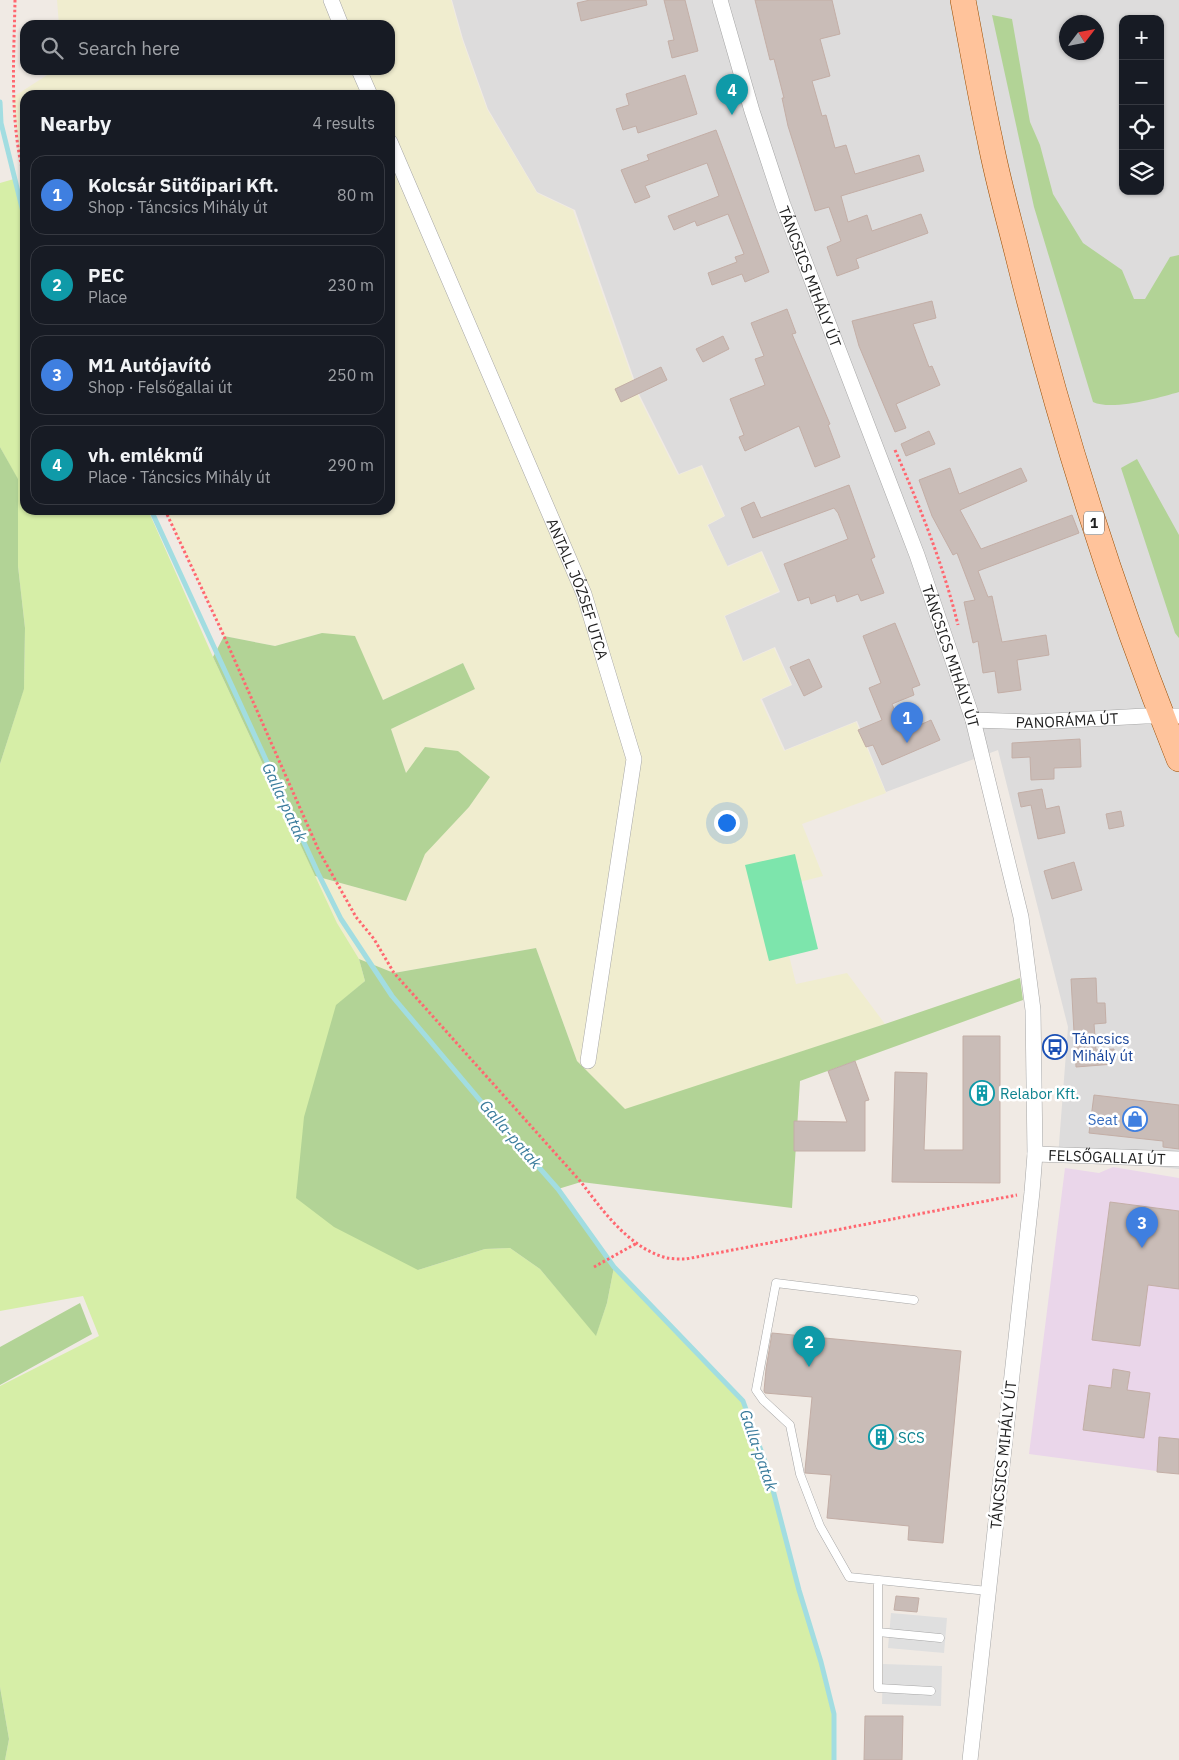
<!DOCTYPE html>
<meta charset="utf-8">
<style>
body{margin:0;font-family:"IBM Plex Sans",sans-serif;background:#242831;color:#f1f3f6}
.controls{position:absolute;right:15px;top:15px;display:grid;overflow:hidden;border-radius:10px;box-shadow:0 1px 4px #0004}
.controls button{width:45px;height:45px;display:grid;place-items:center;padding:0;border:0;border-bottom:1px solid #363941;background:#171b24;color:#f1f3f6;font:25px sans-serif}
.compass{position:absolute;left:1059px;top:15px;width:45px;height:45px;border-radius:50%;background:#171b24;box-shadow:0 1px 4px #0004;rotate:58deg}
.you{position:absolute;left:726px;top:822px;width:18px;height:18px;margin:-12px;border:4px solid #fff;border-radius:50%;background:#1a73e8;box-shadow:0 0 0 8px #1a73e833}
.badge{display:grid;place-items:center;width:32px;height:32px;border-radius:50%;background:#d93025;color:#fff;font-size:16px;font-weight:700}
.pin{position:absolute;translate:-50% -41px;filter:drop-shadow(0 1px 2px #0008)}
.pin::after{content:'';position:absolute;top:26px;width:18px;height:15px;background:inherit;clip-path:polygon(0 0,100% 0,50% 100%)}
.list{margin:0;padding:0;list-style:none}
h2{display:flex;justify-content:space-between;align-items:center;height:65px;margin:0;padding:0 20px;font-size:21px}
h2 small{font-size:16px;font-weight:400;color:#9ea1a6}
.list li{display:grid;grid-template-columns:32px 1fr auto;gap:15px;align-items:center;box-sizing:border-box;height:80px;margin:0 10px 10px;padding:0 10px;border:1px solid #363941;border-radius:15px}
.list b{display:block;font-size:19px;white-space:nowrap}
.list p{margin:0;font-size:16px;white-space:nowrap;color:#9ea1a6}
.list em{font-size:16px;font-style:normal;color:#9ea1a6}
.icon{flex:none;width:28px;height:28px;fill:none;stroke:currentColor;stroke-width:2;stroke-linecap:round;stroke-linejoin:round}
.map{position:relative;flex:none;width:1179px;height:1760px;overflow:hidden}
.search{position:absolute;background:#171b24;box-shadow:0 1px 4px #0004;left:20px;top:20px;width:375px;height:55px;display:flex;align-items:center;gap:12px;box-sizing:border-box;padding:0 18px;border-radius:15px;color:#9ea1a6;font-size:19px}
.panel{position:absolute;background:#171b24;box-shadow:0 1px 4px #0004;left:20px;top:90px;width:375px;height:425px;border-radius:15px}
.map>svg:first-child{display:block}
</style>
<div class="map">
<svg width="1179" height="1760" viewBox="0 0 1179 1760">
<rect width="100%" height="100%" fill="#f0eae4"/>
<path fill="#dddcdc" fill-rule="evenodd" d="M452,0H1179V1169L1058,1157L1068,1027L998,750L886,792L857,721L785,750L762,699L792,685L775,647L743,661L725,616L780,592L762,551L727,566L708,525L725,516L702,465L679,474L640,396L575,210L537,192L488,109L463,39ZM1123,19H1160V191H1123ZM1066,22H1096V52H1066Z"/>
<path fill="#ead6ea" d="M1113,1167L1179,1178V1474L1029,1454L1065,1168L1099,1173Z"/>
<path fill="#f0edcf" d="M57,0H451L462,39L487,109L537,193L573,210L639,397L678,475L701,466L724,516L707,525L728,567L761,552L779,591L724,616L743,662L774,648L791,685L760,699L784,751L856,722L886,793L802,824L823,876L773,889L796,984L847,973L885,1024L625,1110L577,1061L536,948L394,973L359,959L337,923L315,876L406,901L424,854L469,807L489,777L406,773L391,729L475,689L463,663L383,700L322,633L275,646L224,636L165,510H390V95H25V180L21,167L13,97L55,70H390V25H59Z"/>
<path fill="#d6eea7" d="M14,179L25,220V510H148L213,657L337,923L359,959L365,981L336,1006L418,1270L485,1249L510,1248L540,1269L596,1335L607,1303L614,1267L743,1401L767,1467L799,1590L821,1662L834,1714V1760H5L9,1739L0,1687V1386L99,1336L83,1296L0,1311V764L24,688L25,628L18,566V480L0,447V183Z"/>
<path fill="#b2d396" d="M992,15L1012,19L1030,122L1040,145L1053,194L1083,243L1122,270L1134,299H1145L1170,257L1179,255V392C1158,398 1112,411 1093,402L1034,207Z
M0,447L18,479V566L25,628L24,689L0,764Z
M1137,459L1179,535V638L1175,633L1121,468Z
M322,633L355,636L383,700L463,663L475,689L391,729L406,773L425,747L458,751L490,777L469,807L425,854L406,901L315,876L213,657L224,636L275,646Z
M536,948L577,1061L625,1109L885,1024L1020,978L1023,1000L800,1081L792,1208L581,1182L558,1189L614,1267L607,1303L596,1336L540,1269L510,1248L485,1249L418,1270L334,1227L296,1198L304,1117L336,1005L365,981L359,959L394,973Z
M80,1303L92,1334L0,1385V1347Z
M0,1687L9,1739L5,1760H0Z"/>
<path fill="#7de5ac" d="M795,854L818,949L769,961L745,865Z"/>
<path fill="#dfdfdf" d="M891,1613L947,1618L944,1653L888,1648Z
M883,1664L942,1666L941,1706L882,1704Z"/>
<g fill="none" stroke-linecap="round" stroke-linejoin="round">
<path stroke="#a2dde1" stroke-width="5" d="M0,102L1,123L25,220
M151,510L318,873L341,919L392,996L484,1105L558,1189L614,1267L743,1401L767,1467L799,1590L821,1662L834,1714V1760"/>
</g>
<path fill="#c9bcb7" stroke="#c3aea6" d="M590,0H646L647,5L581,21L577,3Z
M664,0H685L698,51L672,58L668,41L674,40Z
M755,0H832L840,34L820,39L830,76L812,81L822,116L826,115L835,148L846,145L855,174L919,155L924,171L841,196L848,222L867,215L872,231L921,214L928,233L856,259L859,268L837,276L827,247L841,241L829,207L815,211L788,126L782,98H784L774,59L770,60Z
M685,75L697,114L638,133L636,126L623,130L616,109L629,105L626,94Z
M716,130L769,272L745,282L742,274L712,285L708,273L737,262L735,257L744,254L728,214L697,226L695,221L674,230L668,216L719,196L707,163L645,186L650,197L635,203L621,170L649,160L647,155Z
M932,301L936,318L913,324L929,367L932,366L940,385L896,404L906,428L895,432L859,346L852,321Z
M787,309L796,333L792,334L830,424L828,425L840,457L815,467L799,426L745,451L739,437L744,435L730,399L765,385L755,359L764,356L751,323Z
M723,336L729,349L703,362L696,349Z
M661,367L667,380L621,402L615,389Z
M929,431L935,444L906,456L901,444Z
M950,468L959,494L1021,468L1027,481L960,510L981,549L1072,515L1079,533L978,571L988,597L992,596L1002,642L1046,635L1049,655L1017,660L1021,690L998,693L995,671L983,673L978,641L973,643L964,602L975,600L957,553L953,555L932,516L919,480Z
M849,485L875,557L871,559L884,593L861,601L858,594L837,602L835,595L811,604L809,597L798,601L784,564L848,539L838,513L834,508L753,538L741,508L754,502L761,518Z
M895,623L920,685L912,688L914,695L892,704L904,732L931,720L940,740L882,765L873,745L866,747L858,730L882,720L869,688L881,683L863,636Z
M809,659L822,687L804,696L790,667Z
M1080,739L1081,767L1054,768V779L1031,780L1030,757L1012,758V743Z
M1042,789L1046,809L1059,806L1065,833L1038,839L1031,805L1021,807L1018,793Z
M1121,811L1124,826L1109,829L1106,814Z
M1074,862L1082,890L1052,899L1044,871Z
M1096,978L1097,1003H1105L1106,1023L1094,1024L1096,1050L1114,1049V1064L1076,1067L1071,979Z
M963,1036H1000V1183L892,1182L895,1072L927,1073L924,1150H963Z
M855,1061L869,1100L865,1101V1151H794V1121L847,1122L828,1071Z
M1094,1095L1179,1105V1149L1163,1147V1141L1089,1133Z
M1110,1202L1179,1211V1289L1148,1285L1140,1346L1092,1340Z
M772,1333L961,1351L943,1543L908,1540L909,1526L827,1518L831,1475L805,1473V1470L812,1397L765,1393L764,1391L766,1369Z
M1113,1369L1130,1372L1127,1390L1150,1393L1144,1438L1083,1430L1089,1385L1111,1388Z
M1159,1437L1179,1439V1474L1157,1472Z
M896,1596L919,1598L917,1612L894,1610Z
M865,1716H903L902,1760H864Z"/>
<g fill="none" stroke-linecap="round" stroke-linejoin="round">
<defs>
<path id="lane" d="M914,1300L776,1283L756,1390L763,1400L790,1425L800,1474L820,1526L849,1577L988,1591
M878,1580V1688L931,1691
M878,1632L940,1638"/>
<g id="street">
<path d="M331,0L341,25"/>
<path id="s1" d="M720,0L752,111L783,205L917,555L973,720L1021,917L1033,1010L1035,1154L1032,1192L970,1760"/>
<path d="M359,70L370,95"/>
<path id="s2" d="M390,142L584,594L634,759L588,1061"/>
<path id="s3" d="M973,720L1034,722L1145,716H1179"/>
<path id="s4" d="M1035,1154L1179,1159"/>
</g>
<path id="primary" d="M963,0C972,47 980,94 990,140C998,182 1010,223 1020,264C1062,432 1114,598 1179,759"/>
</defs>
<use href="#lane" stroke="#a6a6a6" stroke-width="9"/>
<use href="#street" stroke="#a6a6a6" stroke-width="16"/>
<use href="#primary" stroke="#9a4d00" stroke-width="26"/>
<path stroke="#ff6770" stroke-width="3" stroke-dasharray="2.5 2.5" stroke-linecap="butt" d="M15,0C14,58 9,123 25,180
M895,450C920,507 943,564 958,625
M165,510L224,636L319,851L356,917L374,939L394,973L581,1182C603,1211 629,1248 667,1258C673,1259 680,1259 686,1259L1017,1195
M594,1267L637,1243"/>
<use href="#lane" stroke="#fff" stroke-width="8"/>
<use href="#street" stroke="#fff" stroke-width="15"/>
<use href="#primary" stroke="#ffc39b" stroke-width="25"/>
</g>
<defs>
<symbol id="bus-ring" viewBox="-11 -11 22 22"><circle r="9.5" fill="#fff" stroke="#1a4fb4" stroke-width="1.5"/><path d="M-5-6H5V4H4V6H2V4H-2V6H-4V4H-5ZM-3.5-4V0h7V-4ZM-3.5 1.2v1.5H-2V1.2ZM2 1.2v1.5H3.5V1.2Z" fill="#1a4fb4"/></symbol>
<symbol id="building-ring" viewBox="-11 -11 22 22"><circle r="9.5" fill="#fff" stroke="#0f9aa8" stroke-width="1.5"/><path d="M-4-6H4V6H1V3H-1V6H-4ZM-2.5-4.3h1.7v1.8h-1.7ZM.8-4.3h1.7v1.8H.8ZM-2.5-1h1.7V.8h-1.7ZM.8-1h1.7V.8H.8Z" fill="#0f9aa8"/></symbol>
<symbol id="shop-ring" viewBox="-11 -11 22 22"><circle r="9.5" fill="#fff" stroke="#3f7fe0" stroke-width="1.5"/><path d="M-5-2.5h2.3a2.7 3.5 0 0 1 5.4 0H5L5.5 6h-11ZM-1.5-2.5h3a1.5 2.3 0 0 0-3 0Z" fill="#3f7fe0"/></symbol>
</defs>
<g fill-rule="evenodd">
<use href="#bus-ring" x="1041" y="1033" width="28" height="28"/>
<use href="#building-ring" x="968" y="1079" width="28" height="28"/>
<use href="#shop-ring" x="1121" y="1105" width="28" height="28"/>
<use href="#building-ring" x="867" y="1423" width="28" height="28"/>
</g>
<g text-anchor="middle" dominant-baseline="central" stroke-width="5" stroke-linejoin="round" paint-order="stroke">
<rect fill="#fff" stroke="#626262" stroke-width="1" x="1084" y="511.5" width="20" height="23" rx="4"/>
<g font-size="14" font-weight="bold" fill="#1f1f1f">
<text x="1094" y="523">1</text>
</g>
<g font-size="15" fill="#1f1f1f" stroke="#fff">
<text stroke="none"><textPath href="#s1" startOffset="291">TÁNCSICS MIHÁLY ÚT</textPath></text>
<text stroke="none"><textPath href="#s2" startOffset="485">ANTALL JÓZSEF UTCA</textPath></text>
<text stroke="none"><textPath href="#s1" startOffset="696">TÁNCSICS MIHÁLY ÚT</textPath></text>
<text stroke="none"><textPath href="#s3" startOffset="94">PANORÁMA ÚT</textPath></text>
<text stroke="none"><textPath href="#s4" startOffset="72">FELSŐGALLAI ÚT</textPath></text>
<text transform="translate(1003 1455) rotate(-84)">TÁNCSICS MIHÁLY ÚT</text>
</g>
<g font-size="15" fill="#164399" stroke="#fff" text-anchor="start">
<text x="1072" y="1038">Táncsics<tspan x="1072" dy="17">Mihály út</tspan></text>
</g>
<g font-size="15" fill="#0d838f" stroke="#fff" text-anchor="start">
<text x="1000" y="1093">Relabor Kft.</text>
<text x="898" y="1437">SCS</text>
</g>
<g font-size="15" fill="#366cbe" stroke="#fff" text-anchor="end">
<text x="1118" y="1119">Seat</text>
</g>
<g font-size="16" font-style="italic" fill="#3c7d9d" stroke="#fff">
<text transform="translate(285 802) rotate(65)">Galla-patak</text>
<text transform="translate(511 1134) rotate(49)">Galla-patak</text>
<text transform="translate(759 1450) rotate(71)">Galla-patak</text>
</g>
</g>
</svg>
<div class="controls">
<button>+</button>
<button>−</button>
<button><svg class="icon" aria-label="locate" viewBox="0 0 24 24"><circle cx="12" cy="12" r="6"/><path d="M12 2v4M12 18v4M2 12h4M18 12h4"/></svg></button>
<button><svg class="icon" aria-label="layers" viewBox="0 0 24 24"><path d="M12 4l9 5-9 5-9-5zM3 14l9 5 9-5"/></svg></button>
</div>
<svg class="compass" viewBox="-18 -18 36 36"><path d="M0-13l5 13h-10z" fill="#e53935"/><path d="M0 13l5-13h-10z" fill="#9ea1a6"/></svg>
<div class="you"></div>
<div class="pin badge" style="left:907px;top:743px;background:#3f7fe0">1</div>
<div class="pin badge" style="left:809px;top:1367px;background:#0f9aa8">2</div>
<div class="pin badge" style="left:1142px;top:1248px;background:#3f7fe0">3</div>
<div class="pin badge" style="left:732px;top:115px;background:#0f9aa8">4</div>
<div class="search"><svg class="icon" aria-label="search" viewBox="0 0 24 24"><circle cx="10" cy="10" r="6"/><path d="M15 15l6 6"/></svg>Search here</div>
<section class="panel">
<h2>Nearby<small>4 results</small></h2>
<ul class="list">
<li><span class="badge" style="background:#3f7fe0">1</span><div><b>Kolcsár Sütőipari Kft.</b><p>Shop · Táncsics Mihály út</p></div><em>80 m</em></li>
<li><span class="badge" style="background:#0f9aa8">2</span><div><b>PEC</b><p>Place</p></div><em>230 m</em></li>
<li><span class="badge" style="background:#3f7fe0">3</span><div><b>M1 Autójavító</b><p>Shop · Felsőgallai út</p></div><em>250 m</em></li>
<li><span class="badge" style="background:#0f9aa8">4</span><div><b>vh. emlékmű</b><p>Place · Táncsics Mihály út</p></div><em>290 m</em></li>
</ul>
</section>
</div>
